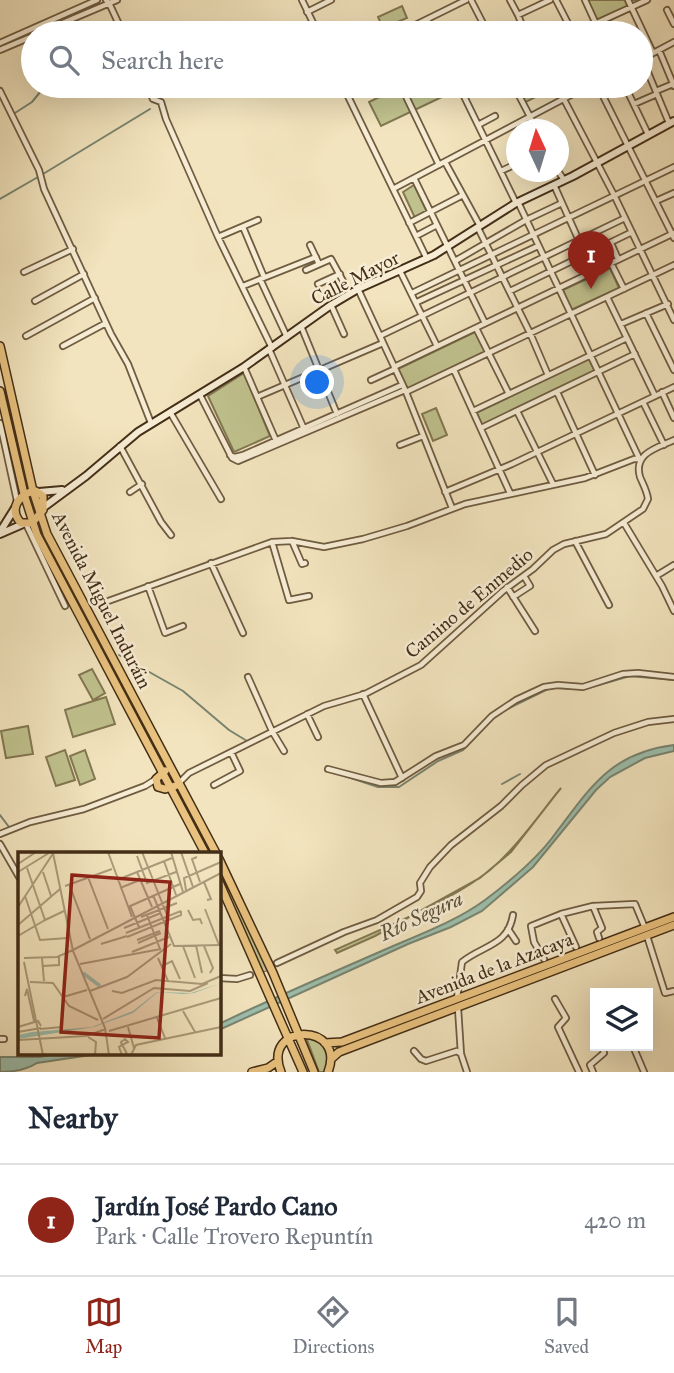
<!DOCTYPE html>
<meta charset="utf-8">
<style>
body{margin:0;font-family:"IM FELL Great Primer",serif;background:#f6f6f7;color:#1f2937}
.controls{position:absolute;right:21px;bottom:21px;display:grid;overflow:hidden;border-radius:0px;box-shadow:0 7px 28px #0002}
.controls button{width:63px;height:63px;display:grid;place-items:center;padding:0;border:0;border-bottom:2px solid #e0e1e3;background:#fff;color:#1f2937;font:35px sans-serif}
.compass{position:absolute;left:506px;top:119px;width:63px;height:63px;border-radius:50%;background:#fff;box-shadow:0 7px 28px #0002;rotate:356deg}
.you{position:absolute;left:318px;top:383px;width:24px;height:24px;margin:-18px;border:5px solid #fff;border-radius:50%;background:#1a73e8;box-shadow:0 0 0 10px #1a73e833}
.badge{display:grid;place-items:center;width:46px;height:46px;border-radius:50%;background:#8f2418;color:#fff;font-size:23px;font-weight:700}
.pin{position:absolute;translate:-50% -58px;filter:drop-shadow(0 2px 4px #0008)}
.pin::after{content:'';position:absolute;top:37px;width:24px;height:21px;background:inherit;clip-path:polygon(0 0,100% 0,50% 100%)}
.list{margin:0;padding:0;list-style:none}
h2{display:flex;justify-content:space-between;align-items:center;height:91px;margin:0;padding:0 28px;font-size:30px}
h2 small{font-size:23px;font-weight:400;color:#747a83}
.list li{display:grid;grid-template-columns:46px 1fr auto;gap:21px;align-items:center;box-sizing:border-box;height:112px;padding:0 28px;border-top:2px solid #e0e1e3}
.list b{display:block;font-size:26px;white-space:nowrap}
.list p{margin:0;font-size:23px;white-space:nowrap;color:#747a83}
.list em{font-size:23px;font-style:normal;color:#747a83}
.icon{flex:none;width:38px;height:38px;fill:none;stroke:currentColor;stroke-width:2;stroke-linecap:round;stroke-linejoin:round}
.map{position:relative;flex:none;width:674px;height:1072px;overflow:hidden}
.search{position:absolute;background:#fff;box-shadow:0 7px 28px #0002;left:21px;right:21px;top:21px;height:77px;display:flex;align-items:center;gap:18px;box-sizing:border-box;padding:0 24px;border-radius:38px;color:#747a83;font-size:26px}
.sheet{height:203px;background:#fff}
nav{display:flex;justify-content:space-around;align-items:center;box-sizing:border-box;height:98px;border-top:2px solid #e0e1e3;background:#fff;font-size:19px;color:#747a83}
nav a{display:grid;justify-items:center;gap:4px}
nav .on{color:#8f2418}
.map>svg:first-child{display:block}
</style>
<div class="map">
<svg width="674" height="1072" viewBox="0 0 674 1072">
<rect width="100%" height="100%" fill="#f2e4be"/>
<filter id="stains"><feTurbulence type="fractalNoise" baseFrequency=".00286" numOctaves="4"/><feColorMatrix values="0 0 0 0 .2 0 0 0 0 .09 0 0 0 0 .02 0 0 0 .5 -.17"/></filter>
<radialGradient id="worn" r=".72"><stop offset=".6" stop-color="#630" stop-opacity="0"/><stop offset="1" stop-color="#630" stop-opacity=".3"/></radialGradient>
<path fill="#c0c28e" stroke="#827852" stroke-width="2" d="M585,0H647L596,24Z
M402,6L407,18L383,28L378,17Z
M402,86H465L381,126L369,102Z
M516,86H552L553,88L524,103Z
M414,185L427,212L415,218L403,192Z
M610,268L619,288L571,310L563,290Z
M477,331L487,352L408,389L398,369Z
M589,359L595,371L482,425L476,413Z
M244,373L270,436L234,452L208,396Z
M436,408L447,435L433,441L422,414Z
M46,539L163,758L165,764L43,540Z
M92,669L105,693L93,700L79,675Z
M106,697L115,724L73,737L65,710Z
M28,726L33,754L6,758L1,731Z
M65,750L75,780L56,786L46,757Z
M85,750L95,779L80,785L70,756Z
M561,788L511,852L480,878L375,936L337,953L335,950C383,928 450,902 490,870C517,847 539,815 561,788Z
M219,867L268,970L262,972L219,875Z
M306,1037L322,1042L328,1057L325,1072H319Z"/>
<path fill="#9cbfad" stroke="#788571" stroke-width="2" d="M674,745V751L645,758L610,777L596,790L533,867L482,911L451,927L408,944L219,1030V1024C273,998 329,974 384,950C418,935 455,922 485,900C509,882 537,859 555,834C590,788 610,753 674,745Z
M60,1053H104L37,1063C26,1070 13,1072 0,1072V1057H40Z"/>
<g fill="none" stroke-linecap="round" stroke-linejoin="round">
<path stroke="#788571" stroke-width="2" d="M71,33L74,24
M15,113L32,102L45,86
M43,174L150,109
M0,199L38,177V173
M119,655L183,691L229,730L247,741
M557,688L576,689
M585,689L630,676L674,680
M503,711L548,689
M342,775L378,787H399L438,761L463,750L476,736
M502,784L520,774
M0,815L9,827"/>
<path stroke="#cfc09d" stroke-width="4.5" stroke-dasharray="4.5 2" stroke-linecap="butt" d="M250,975L277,963"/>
<defs>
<path id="street" d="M106,0L109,3L123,33
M302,0L318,33
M471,0L488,33
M510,0L518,15L550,0
M556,0L573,33
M585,0L596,24
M628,0L653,53
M667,10L674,24
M307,12L331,0
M518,15L524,30
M427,20L434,33
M39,33L117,0
M399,33L466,0
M518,33L524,30L529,33
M575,33L647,0
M0,43L97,0
M0,50L33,36
M659,50L674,86
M642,58L669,123
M642,59L674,42
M147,86L153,99L161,102L166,119L218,237L272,348
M343,86L427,259
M401,86L439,165
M459,86L516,203
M514,86L537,130
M557,86L615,197L674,320
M598,86L674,238
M625,86L648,134
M0,91L39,170L44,189L111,334L128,364L151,423
M656,91L673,84
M634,104L657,94
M478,125L495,116
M445,162L480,226
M501,171L516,164
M558,171L564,180
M414,178L485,323
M554,185L593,272
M393,189L588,86
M656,201L674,193
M518,202L639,458
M409,223L463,195
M243,227L264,277
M478,228L530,333L548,375
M416,236L437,225
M218,237L258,220
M611,243L618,259
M310,245L319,264
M455,261L526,220L562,203
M611,263L624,289
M306,270L331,259L350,294
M400,271L437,346
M24,272L73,249
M260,279L287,337
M318,284L340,274
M243,286L316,257
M358,289L406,392L452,508
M510,291L632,232
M412,293L674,167
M607,297L655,396
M35,301L84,274
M417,302L538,246
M331,305L344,334
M646,313L674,370
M621,324L668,304
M301,326L337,414
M476,328L509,394
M26,336L95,298
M380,336L625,218
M63,346L106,323
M269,349L304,429
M244,367L277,443
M394,367L674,233
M454,370L510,493
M371,380L395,369
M406,392L674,265
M557,392L595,475
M662,392L674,418
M200,395L232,458L238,461L405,390
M257,397L383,343
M643,402L664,445
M473,411L627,338
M517,411L553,484
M170,412L221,499
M0,423L17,501
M481,428L635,354
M400,445L423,436
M120,446L161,522L171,535
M230,455L235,457L243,455L402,385
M130,492L142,484
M445,492L512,464L674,387
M624,523L662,586L674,611
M26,524L65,606
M292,541L302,564L305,563
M575,541L609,605
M272,542L289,600L309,596
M211,563L243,633
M656,576L674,565
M148,586L165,633L183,626
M507,587L535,631
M513,597L530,586L524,576
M100,604L272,542L292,541L324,547L363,539L407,526L465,504L585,478L634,459H640
M248,677L272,731L284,751
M363,694L402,778
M307,714L318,737
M328,769L381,783L395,782L436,756L464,745L492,716L516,700L544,687L558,685L583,687L623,674L638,673L674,677
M180,782L189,773L324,706L365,694L421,665L503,591L533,569L553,550L564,544L606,534L643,509L648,499C647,491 643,484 640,477C633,453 657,448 674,440
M214,785L240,771L231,752
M0,834L30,822L84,809L145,786L156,779
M0,844L19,877
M593,906L602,928L597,932L599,938
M508,929L516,941
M647,936L665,993L674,991
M576,947L561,914L593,906L635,904L645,928
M544,959L534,942L531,926L561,914
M277,963L344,932L377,920L417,897L421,891L420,883L430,867L451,845L501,806L522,785L546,765L614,733L648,722L674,719
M219,978L237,979L250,975
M457,998L462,962C483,945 508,946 513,915
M555,999L566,1018L558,1027L579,1072
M458,1008L461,1054L467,1072
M0,1039H4
M633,1046L644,1072
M414,1051L421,1059L426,1061L457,1051L461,1054
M593,1072L590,1065L604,1053L602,1046"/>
<path id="secondary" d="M39,492L62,490
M44,507L86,476L138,432L244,367L331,305L358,289L434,255L516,203L573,176L674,121
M0,532L15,508
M0,534L23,524"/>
<path id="primary" d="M0,346L33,491L47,534L216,853
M0,391L24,494L37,535L205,853
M36,491L43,496V510L32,523H21C8,509 19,493 36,491Z
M165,771L156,779L158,787L165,789L175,786
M219,859L273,973L314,1072
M219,882L303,1072
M325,1043L342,1042L674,917
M331,1059L339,1052L674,925
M252,1072L268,1068L278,1061
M281,1072C261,1022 347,1022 328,1072"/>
</defs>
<use href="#street" stroke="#6f5c41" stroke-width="8"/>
<use href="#secondary" stroke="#432e17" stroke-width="10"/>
<use href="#primary" stroke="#432e17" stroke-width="10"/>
<use href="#street" stroke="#f7edd5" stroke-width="4.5"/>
<use href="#secondary" stroke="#f7edd5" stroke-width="6"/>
<use href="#primary" stroke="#e9c27f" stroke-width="7"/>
</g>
<g text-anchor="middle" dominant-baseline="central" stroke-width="5" stroke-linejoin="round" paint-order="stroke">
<g font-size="19" fill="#432e17" stroke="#f7edd5">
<text transform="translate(355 278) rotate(-27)">Calle Mayor</text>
<text transform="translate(102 600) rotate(63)">Avenida Miguel Induráin</text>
<text transform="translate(469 603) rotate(-40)">Camino de Enmedio</text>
<text transform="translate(494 968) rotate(-21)">Avenida de la Azacaya</text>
</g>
<g font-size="21" font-style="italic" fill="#59523c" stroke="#f7edd5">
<text transform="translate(421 916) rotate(-25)">Río Segura</text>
</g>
</g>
<g transform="translate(18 852)">
<rect width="203" height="203" fill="#f2e4be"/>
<path d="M203,131L176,141L165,142L140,140L115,161L76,175L0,187V183L14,180L74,175L115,159L139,140L173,141Z" fill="#9cbfad"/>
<path fill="none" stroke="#9cbfad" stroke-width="3.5" d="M65,121L82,134"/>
<path fill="none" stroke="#ac9b7b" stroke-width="2" d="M90,0L114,65M124,0L151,68M153,0L165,40M163,0L175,35M35,1L55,99L87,176L91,203M119,4L129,31L158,20M179,5L174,7L182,30M146,9L158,43M0,12L18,0M9,16L27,68M0,20L31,1M25,20L33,44M119,20L134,55M70,25L90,77M99,28L154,6M186,30L193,47L189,48M51,32L72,87M47,34L94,17M102,36L122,28M168,38L166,26L203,10M135,43L156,94L203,93M7,44L22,88L50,86M112,54L121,75M0,55L36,0M110,55L162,32M187,57L201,93M170,58L175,68L182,67L184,72M129,63L142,97M123,65L159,51M25,69L46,59M0,73L42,37M106,76L143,61M108,81L163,59M0,84L27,68M109,85L163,63V59M119,88L142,79M120,91L143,81M83,92L109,84M178,93L184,121M165,94L177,126M186,94L195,116L192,121M55,98L203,21M114,100L151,85M6,106L39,105L55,98M24,106L26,129M140,106L150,129M6,110L25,203M62,112L143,97M25,114L41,113V105M144,114L154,109L162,127M12,130L35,131L51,154L80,168M72,139L109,125L153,92M94,139L104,141L138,128L184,132L203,124M7,144L9,137L16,169M45,145L69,138M165,159L177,180M139,166L147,186M85,167L136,136L172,139L190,131M0,175L20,169L23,174M110,175L116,196M22,177L44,175M91,179L203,146M0,180L23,176M70,185L78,190L77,203M0,188L68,184L88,177M104,203L101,195L104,193L110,190L107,187L103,190L104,193L106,196L109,202M113,203L118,193L203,175"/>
<path fill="#8f2418" fill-opacity="0.15" stroke="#8f2418" stroke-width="3.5" d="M54,23L152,30L141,186L43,180Z"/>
<rect width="203" height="203" fill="none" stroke="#432e17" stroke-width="3.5"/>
</g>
<rect width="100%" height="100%" filter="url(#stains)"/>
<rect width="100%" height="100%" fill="url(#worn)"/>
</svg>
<div class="controls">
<button><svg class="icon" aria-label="layers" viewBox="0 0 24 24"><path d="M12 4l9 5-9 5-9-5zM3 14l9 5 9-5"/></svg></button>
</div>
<svg class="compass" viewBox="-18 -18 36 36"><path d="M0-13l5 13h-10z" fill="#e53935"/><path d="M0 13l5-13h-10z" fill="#747a83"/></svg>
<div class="you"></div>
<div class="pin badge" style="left:591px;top:289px">1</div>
<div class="search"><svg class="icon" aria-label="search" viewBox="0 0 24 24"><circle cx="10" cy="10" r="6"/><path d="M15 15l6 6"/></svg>Search here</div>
</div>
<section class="sheet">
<h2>Nearby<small></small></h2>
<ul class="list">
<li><span class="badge">1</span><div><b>Jardín José Pardo Cano</b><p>Park · Calle Trovero Repuntín</p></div><em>420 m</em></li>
</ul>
</section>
<nav>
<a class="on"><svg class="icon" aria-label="map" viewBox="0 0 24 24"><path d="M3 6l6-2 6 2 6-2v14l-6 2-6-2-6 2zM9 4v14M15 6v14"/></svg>Map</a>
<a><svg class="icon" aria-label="directions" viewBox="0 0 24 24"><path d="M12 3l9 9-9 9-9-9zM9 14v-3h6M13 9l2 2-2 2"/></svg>Directions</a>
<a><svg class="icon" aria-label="saved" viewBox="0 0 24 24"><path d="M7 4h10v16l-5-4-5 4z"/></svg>Saved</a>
</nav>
